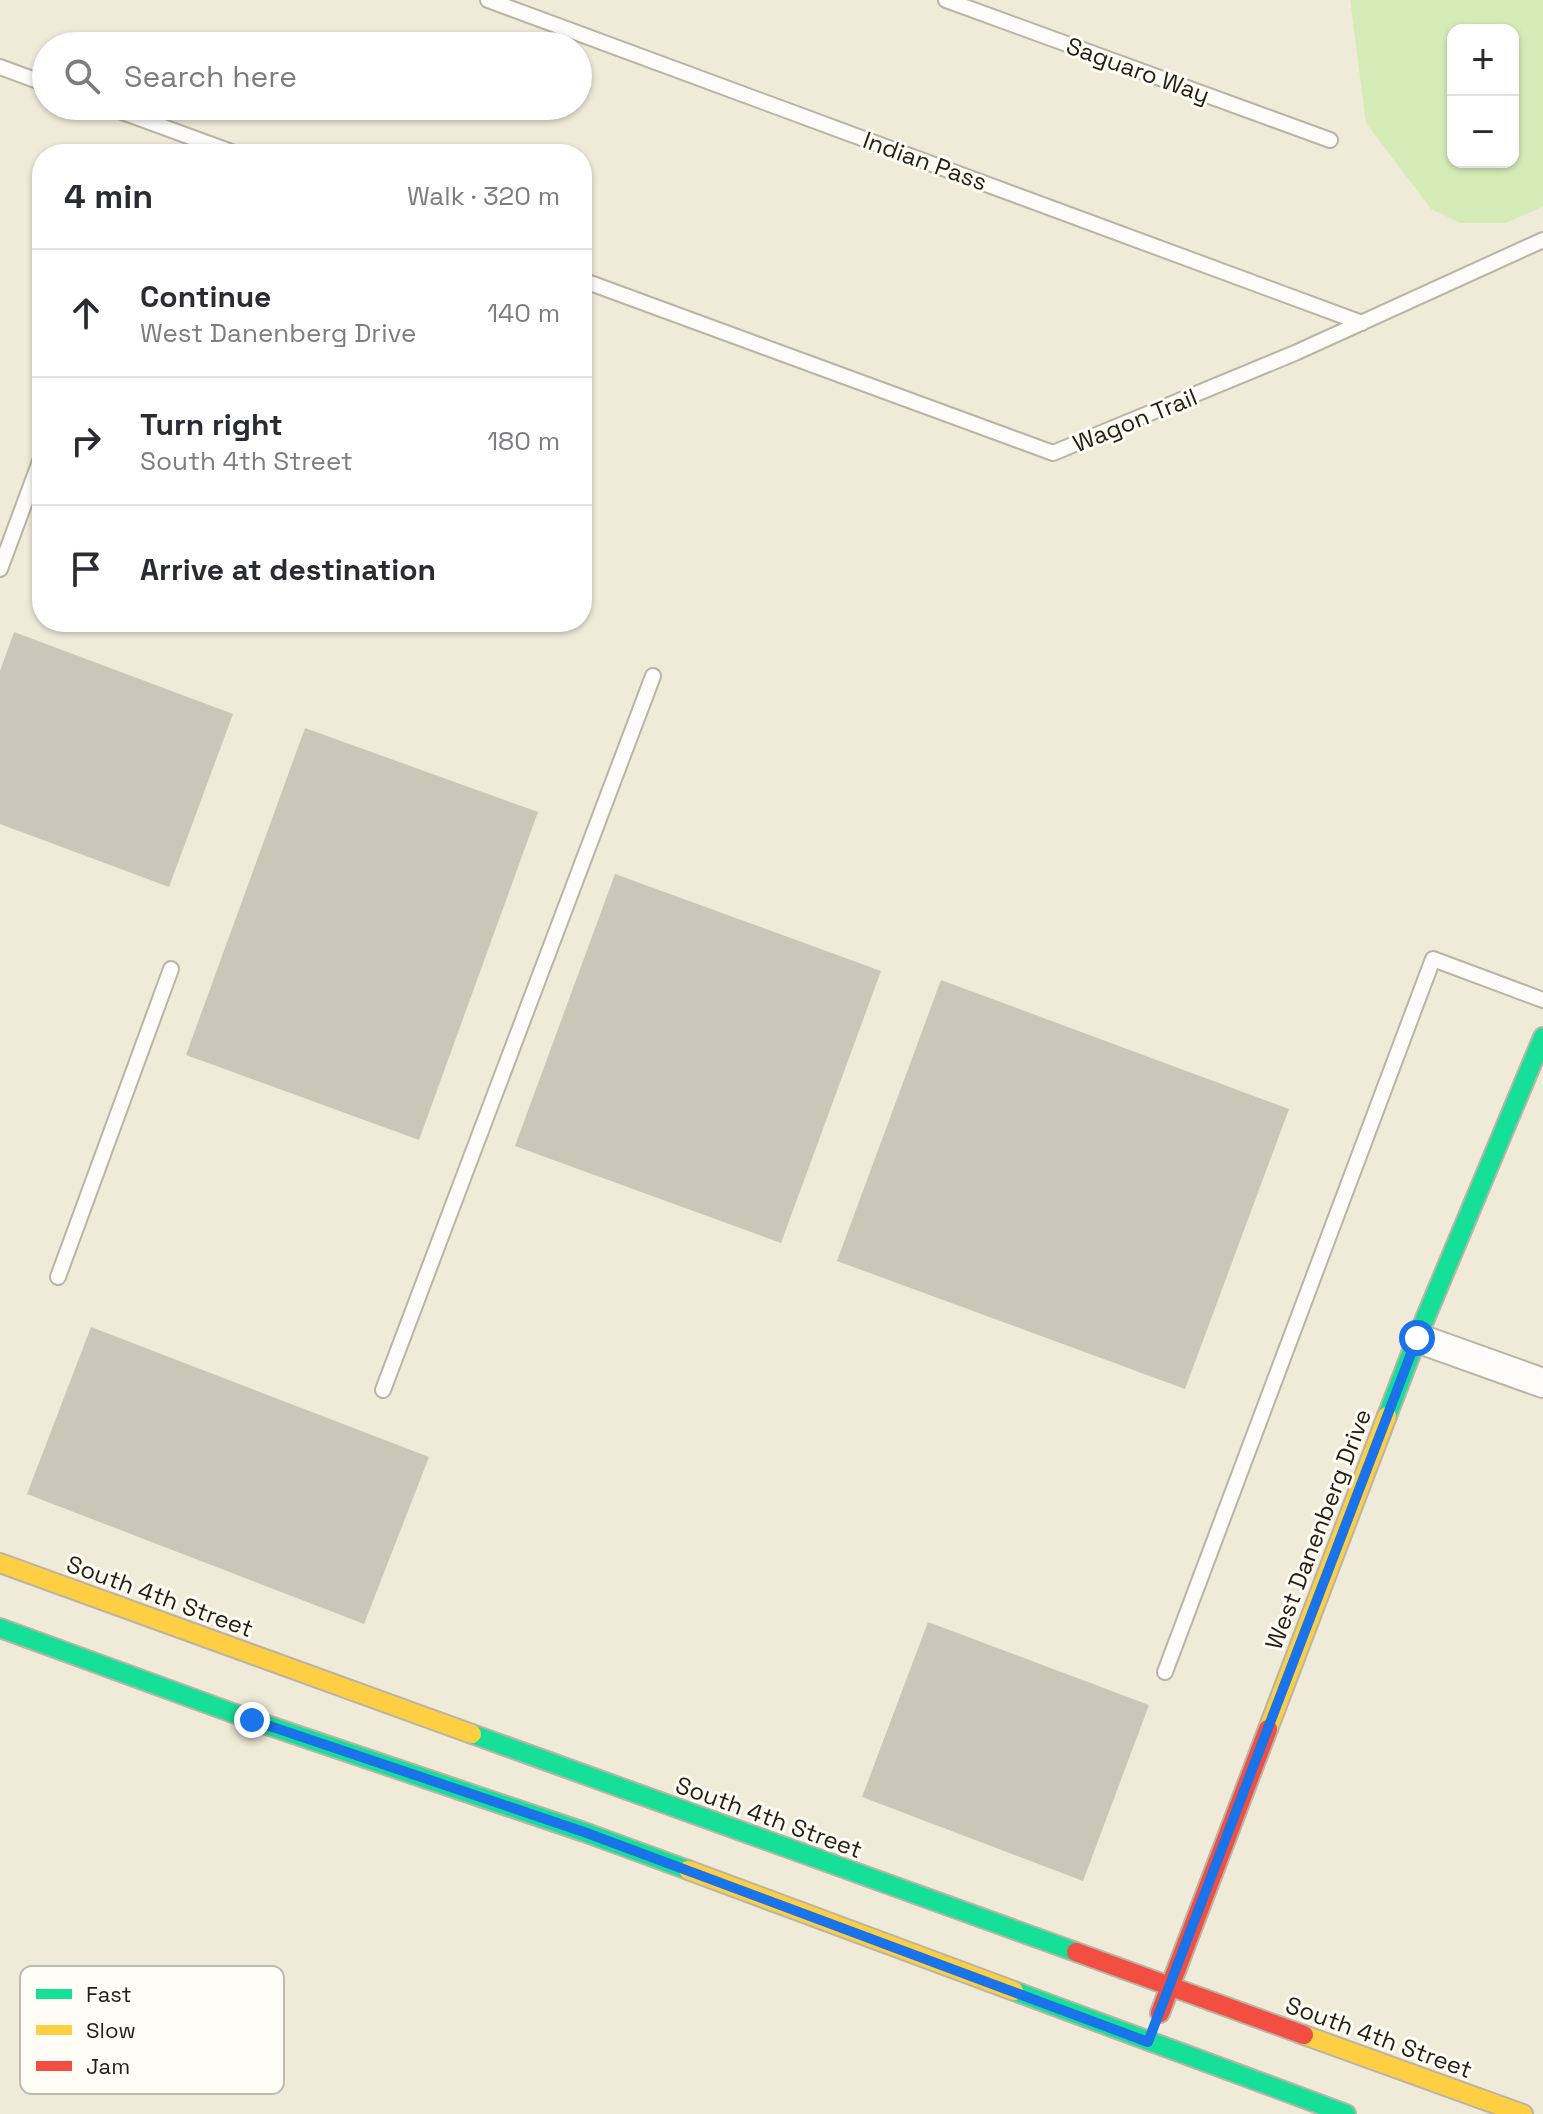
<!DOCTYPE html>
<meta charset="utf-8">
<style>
body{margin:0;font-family:"Space Grotesk",sans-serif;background:#f7f7f7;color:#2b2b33}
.controls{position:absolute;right:24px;top:24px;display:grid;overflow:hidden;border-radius:16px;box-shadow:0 2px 6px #0004}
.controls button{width:72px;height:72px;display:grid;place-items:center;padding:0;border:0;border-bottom:2px solid #e1e1e2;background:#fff;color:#2b2b33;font:40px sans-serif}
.stop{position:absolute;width:24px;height:24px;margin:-18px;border:6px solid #1a73e8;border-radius:50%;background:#fff}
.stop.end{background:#1a73e8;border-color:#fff;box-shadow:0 2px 8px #0008}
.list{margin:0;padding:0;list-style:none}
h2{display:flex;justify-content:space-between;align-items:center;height:104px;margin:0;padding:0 32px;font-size:34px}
h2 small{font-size:26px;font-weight:400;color:#7c7c81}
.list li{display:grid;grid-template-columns:52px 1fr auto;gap:24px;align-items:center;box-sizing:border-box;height:128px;padding:0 32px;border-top:2px solid #e1e1e2}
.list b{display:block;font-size:30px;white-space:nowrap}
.list p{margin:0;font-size:26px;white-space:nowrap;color:#7c7c81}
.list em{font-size:26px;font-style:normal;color:#7c7c81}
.icon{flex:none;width:44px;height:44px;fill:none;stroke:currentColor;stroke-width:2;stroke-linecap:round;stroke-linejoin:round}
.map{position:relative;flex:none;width:1543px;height:2114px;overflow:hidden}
.search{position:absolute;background:#fff;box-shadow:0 2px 6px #0004;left:32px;top:32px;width:560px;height:88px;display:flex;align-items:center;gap:20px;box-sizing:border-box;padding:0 28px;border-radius:44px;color:#7c7c81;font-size:30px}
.panel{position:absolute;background:#fff;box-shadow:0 2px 6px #0004;left:32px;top:144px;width:560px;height:488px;border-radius:32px}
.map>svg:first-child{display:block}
</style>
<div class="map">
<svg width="1543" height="2114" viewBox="0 0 1543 2114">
<rect width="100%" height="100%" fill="#f0ead8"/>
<path fill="#d6ecb8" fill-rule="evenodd" d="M1350,0H1543V207L1505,223H1460L1431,209L1366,123ZM1453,30H1513V162H1453Z"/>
<path fill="#cbc6b8" d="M14,632L233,714L169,887L0,824V671Z
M305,728L538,812L419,1140L186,1055Z
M615,874L881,971L781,1243L515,1146Z
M941,980L1289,1109L1185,1389L837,1261Z
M91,1327L429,1457L364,1624L27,1494Z
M928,1622L1149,1705L1083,1881L862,1797Z"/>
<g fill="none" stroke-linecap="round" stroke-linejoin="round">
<defs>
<path id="lane" d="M488,0L1362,323
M946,0L1330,140
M0,67L46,84
M106,106L237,154
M582,280L1053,453L1295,353L1543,240
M0,569L42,456
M58,1277L171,969
M383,1390L653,676
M1165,1672L1433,959L1543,1000"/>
<path id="street" d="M1417,1338L1543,1383"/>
<path id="fast" d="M1387,1416L1417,1338L1543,1037
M0,1628L252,1720L584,1832L688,1870
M472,1734L1076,1952
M1014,1991L1346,2114"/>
<path id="slow" d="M0,1563L472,1734
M1268,1729L1387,1416
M688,1870L1014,1991
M1304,2035L1523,2114"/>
<path id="jam" d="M1076,1952L1304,2035
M1160,2013L1268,1729"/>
</defs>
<use href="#lane" stroke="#b9b4a6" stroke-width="18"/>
<use href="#street" stroke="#b9b4a6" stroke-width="32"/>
<use href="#fast" stroke="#b9b4a6" stroke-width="22"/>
<use href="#slow" stroke="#b9b4a6" stroke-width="22"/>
<use href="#jam" stroke="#b9b4a6" stroke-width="22"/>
<use href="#lane" stroke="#fdfcf9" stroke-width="14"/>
<use href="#street" stroke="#fdfcf9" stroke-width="28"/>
<use href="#fast" stroke="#16e098" stroke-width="18"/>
<use href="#slow" stroke="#ffcf43" stroke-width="18"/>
<use href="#jam" stroke="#f24e42" stroke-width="18"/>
</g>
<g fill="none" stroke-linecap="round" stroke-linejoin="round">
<path stroke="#1a73e8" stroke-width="10" d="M252,1720L584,1832L1148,2042L1417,1338"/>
</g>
<g text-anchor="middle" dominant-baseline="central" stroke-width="6" stroke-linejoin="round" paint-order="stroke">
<g font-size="24" fill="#231f13" stroke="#fffdf6">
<text transform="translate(1138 70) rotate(20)">Saguaro Way</text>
<text transform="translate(925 161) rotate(20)">Indian Pass</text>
<text transform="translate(1135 420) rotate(-22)">Wagon Trail</text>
<text transform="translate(1318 1529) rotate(-69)">West Danenberg Drive</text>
<text transform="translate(160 1596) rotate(20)">South 4th Street</text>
<text transform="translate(769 1817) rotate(20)">South 4th Street</text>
<text transform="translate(1379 2037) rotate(20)">South 4th Street</text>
</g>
</g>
<rect x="20" y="1966" width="264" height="128" rx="12" fill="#fffdf6" stroke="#bdbab2" stroke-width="2"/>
<rect x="36" y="1989" width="36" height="10" fill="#16e098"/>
<rect x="36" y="2025" width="36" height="10" fill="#ffcf43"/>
<rect x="36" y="2061" width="36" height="10" fill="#f24e42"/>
<g font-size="22" fill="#231f13">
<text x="86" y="2002">Fast</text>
<text x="86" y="2038">Slow</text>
<text x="86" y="2074">Jam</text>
</g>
</svg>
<div class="controls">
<button>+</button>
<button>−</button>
</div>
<div class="stop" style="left:1417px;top:1338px"></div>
<div class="stop end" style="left:252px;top:1720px"></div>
<div class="search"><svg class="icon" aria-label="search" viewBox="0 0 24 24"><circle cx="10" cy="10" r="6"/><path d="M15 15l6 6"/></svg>Search here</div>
<section class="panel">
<h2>4 min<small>Walk · 320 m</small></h2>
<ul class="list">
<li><svg class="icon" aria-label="ahead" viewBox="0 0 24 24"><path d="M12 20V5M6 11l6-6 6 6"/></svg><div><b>Continue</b><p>West Danenberg Drive</p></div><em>140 m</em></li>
<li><svg class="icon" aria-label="right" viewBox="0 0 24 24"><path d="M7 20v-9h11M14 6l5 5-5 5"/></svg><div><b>Turn right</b><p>South 4th Street</p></div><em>180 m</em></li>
<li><svg class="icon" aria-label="arrive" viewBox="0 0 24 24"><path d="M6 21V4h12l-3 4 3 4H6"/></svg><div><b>Arrive at destination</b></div></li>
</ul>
</section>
</div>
